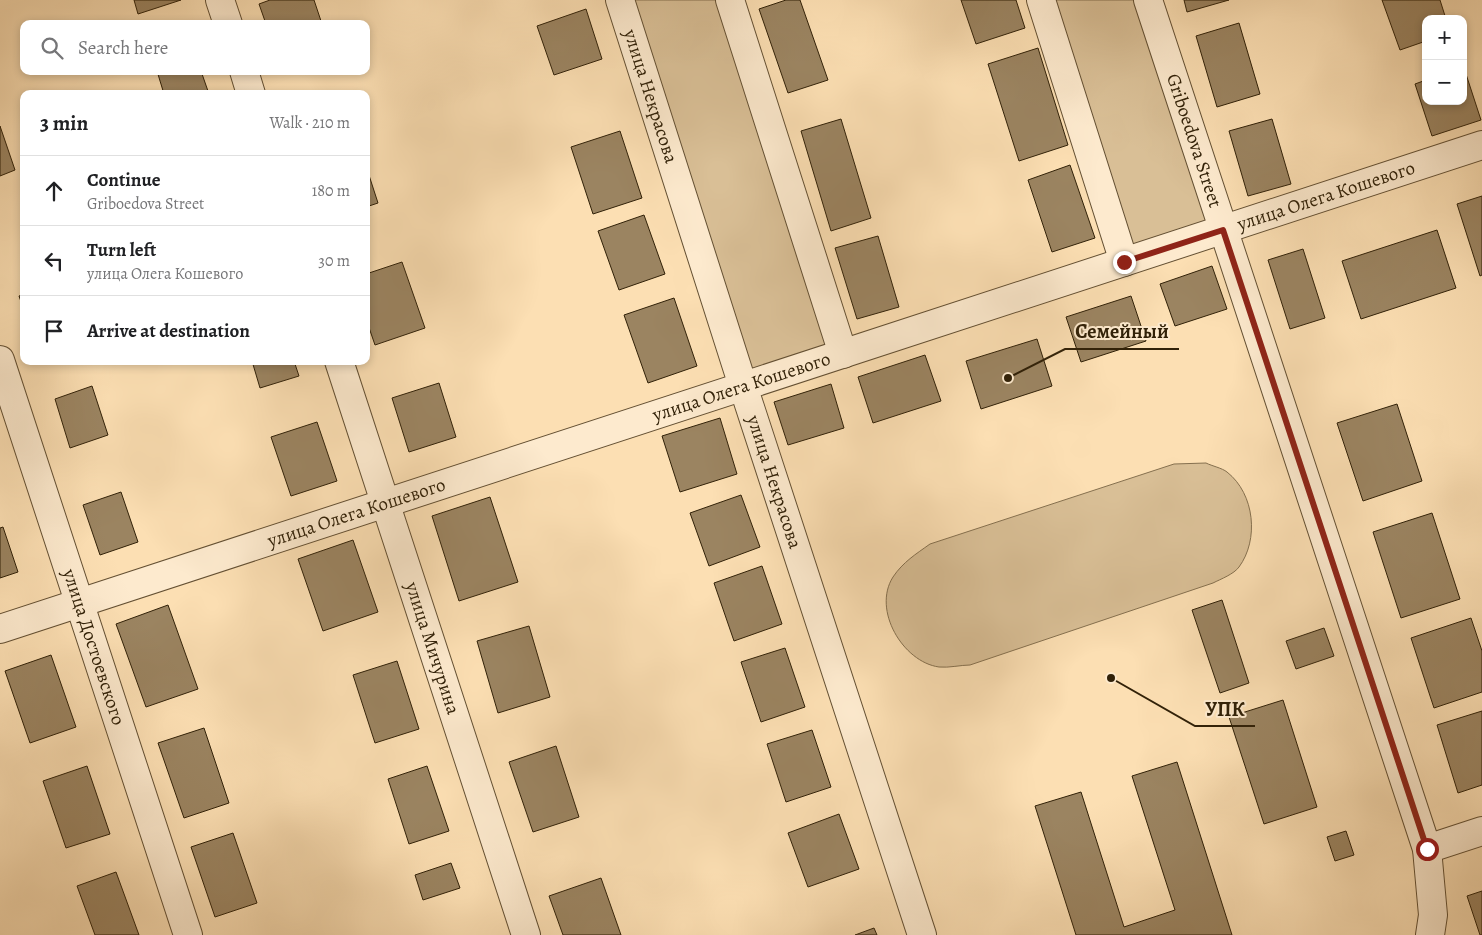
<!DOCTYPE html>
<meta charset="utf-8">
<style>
body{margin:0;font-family:Alegreya,serif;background:#f2f2f2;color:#202124}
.controls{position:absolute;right:15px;top:15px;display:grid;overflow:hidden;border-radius:10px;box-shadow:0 2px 8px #0003}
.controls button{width:45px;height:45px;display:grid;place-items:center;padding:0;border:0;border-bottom:1px solid #e0e0e0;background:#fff;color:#202124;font:25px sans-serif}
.stop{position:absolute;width:15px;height:15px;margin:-11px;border:4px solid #8f2418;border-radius:50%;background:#fff}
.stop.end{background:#8f2418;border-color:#fff;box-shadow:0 1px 5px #0008}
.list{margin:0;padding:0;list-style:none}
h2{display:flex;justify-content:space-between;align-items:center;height:65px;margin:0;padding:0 20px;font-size:21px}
h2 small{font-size:16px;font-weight:400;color:#757577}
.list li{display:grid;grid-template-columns:32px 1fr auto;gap:15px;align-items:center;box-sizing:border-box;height:70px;padding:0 20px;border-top:1px solid #e0e0e0}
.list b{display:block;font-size:19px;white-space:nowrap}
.list p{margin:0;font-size:16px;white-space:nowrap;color:#757577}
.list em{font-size:16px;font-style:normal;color:#757577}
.icon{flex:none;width:28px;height:28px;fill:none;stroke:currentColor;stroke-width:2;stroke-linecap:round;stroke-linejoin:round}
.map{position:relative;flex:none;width:1482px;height:935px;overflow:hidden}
.search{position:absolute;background:#fff;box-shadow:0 2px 8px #0003;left:20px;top:20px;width:350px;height:55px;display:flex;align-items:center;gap:12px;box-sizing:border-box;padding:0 18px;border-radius:10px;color:#757577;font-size:19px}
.panel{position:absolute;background:#fff;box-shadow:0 2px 8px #0003;left:20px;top:90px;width:350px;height:275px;border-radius:10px}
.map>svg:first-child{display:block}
</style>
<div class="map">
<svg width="1482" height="935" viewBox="0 0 1482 935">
<rect width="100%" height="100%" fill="#fcdfb3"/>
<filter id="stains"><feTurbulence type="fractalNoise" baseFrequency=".004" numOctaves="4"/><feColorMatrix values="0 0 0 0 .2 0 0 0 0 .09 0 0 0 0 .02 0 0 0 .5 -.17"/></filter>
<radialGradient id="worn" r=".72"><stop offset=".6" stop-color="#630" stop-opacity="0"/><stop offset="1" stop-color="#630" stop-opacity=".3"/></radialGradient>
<path fill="#d9bf96" stroke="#85704f" d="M629,0H724L835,348L749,376Z
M1047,0H1141L1214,225L1128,253Z
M1206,463C1212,466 1222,468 1227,472C1255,494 1259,540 1239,567C1234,574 1221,579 1213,583L970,665C961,665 949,668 939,667C903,662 872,610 893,577C903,562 916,554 930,544L1174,464Z"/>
<path fill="#9b8461" stroke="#312108" d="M134,0H181L138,14Z
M270,0H314L322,24H266L259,4Z
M786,0H800L828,80L788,93L759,9Z
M961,0H1016L1025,28L976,44Z
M1184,0H1229L1187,12Z
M1382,0H1440L1446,19H1426V41L1400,50Z
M586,9L602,59L554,75L537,26Z
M1239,23L1260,94L1217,107L1196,36Z
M1038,48L1068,145L1019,161L988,64Z
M1464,68L1481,120L1432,136L1415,84L1426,80V101H1463Z
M157,71H201L209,94H164Z
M841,119L871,218L831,231L801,131Z
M1272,119L1291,184L1248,196L1229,131Z
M0,126L15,170L0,176Z
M620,131L642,198L593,214L571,147Z
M1070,165L1095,238L1052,252L1028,180Z
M366,166L378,203L366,207Z
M1482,196V275L1480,276L1457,204Z
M644,215L665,274L619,290L598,231Z
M1437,230L1456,288L1361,319L1342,261Z
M878,236L899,307L857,319L835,248Z
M1303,249L1325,318L1290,329L1268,260Z
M402,262L425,328L375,345L366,319V274Z
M1212,266L1227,309L1175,326L1160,284Z
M24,294V310L19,296Z
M1131,296L1146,341L1081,362L1066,317Z
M674,298L697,366L648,383L624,315Z
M1037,339L1052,386L981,409L966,361Z
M925,355L941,401L873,423L858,377Z
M252,361H294L299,376L260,388Z
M439,383L456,437L409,452L392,398Z
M831,384L844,428L788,445L774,402Z
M92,386L108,435L70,448L55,399Z
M1397,404L1422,481L1363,501L1337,423Z
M720,418L737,474L680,492L662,436Z
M317,422L337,481L291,496L271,437Z
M121,492L138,542L100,555L83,505Z
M741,495L760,547L709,566L690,513Z
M490,497L518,582L459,601L432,516Z
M1432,513L1460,599L1401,618L1373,532Z
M3,527L18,572L0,578V528Z
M353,540L378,612L323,631L298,559Z
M762,566L782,624L734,641L714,583Z
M1222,600L1249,683L1220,693L1192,610Z
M168,605L198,689L146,707L116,624Z
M1471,618L1482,651V692L1434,708L1411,638Z
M529,626L550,697L498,713L477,641Z
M1324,628L1334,656L1296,669L1286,641Z
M785,648L805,707L761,722L741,662Z
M51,655L76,727L30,743L5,671Z
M397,661L419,729L375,743L353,675Z
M1283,700L1317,807L1264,824L1229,717Z
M1482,711V785L1458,793L1437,725Z
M204,728L229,803L184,818L158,743Z
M812,730L831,787L786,802L767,744Z
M556,746L579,817L533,832L509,762Z
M1177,762L1232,935H1076L1035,806L1081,792L1124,927L1175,910L1132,776Z
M87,766L110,834L66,848L43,781Z
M427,766L449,831L409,844L388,779Z
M839,814L859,869L808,887L788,833Z
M1346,831L1354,855L1335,861L1327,837Z
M233,833L257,903L215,917L191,847Z
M451,863L460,888L423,900L415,875Z
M116,872L139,935H95L77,886Z
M601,878L621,935H563L549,896Z
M1482,891V935H1480L1467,896Z
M874,928L877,935H855Z"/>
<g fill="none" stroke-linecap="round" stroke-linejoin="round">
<defs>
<g id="minor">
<path d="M220,0L228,24"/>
<path id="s1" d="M620,0L743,386L922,935"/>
<path d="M730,0L843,354"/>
<path d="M1041,0L1124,262"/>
<path id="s2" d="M1148,0L1427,849L1433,915L1430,935"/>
<path d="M244,71L251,94"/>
<path id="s3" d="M0,360L188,935"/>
<path id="s4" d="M339,361L526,935"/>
<path id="s5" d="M0,629L1482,145"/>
<path d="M1427,849L1482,831"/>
</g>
</defs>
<use href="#minor" stroke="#645033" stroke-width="30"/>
<use href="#minor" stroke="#fdeace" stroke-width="28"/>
</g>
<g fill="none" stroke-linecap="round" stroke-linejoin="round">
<path stroke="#8f2418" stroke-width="6" d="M1124,262L1223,230L1427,849"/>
</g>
<g text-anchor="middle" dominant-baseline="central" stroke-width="4" stroke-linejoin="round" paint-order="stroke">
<g font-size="19" fill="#312108" stroke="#fdeace">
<text stroke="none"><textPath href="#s1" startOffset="101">улица Некрасова</textPath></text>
<text stroke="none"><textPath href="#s2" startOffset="148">Griboedova Street</textPath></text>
<text stroke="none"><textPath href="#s5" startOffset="1395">улица Олега Кошевого</textPath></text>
<text stroke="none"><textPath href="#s5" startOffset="780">улица Олега Кошевого</textPath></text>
<text stroke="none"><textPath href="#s1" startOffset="506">улица Некрасова</textPath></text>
<text stroke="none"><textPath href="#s5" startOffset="375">улица Олега Кошевого</textPath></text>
<text stroke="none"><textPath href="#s3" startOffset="302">улица Достоевского</textPath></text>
<text stroke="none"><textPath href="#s4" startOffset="302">улица Мичурина</textPath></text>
</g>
</g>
<path fill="none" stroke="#312108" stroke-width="2" d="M1008 378L1065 349H1179M1111 678L1195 726H1255"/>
<g fill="#312108" stroke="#fdeace" stroke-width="2">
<circle cx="1008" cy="378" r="5"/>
<circle cx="1111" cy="678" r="5"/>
</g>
<g font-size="20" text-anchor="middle" font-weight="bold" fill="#312108" stroke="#fdeace" stroke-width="4" stroke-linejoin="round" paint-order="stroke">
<text x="1122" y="338">Семейный</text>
<text x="1225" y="716">УПК</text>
</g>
<rect width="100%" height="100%" filter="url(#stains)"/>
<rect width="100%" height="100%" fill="url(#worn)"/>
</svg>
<div class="controls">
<button>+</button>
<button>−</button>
</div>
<div class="stop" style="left:1427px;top:849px"></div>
<div class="stop end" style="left:1124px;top:262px"></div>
<div class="search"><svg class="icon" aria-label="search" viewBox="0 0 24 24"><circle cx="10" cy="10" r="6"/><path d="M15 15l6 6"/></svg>Search here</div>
<section class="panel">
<h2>3 min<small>Walk · 210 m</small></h2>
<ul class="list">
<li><svg class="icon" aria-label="ahead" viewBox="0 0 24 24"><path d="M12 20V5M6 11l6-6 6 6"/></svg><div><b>Continue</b><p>Griboedova Street</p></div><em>180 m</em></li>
<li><svg class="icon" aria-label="left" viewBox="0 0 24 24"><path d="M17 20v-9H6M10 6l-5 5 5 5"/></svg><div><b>Turn left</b><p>улица Олега Кошевого</p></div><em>30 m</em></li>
<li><svg class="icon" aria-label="arrive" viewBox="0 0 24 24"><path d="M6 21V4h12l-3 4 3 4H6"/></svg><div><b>Arrive at destination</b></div></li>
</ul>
</section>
</div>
